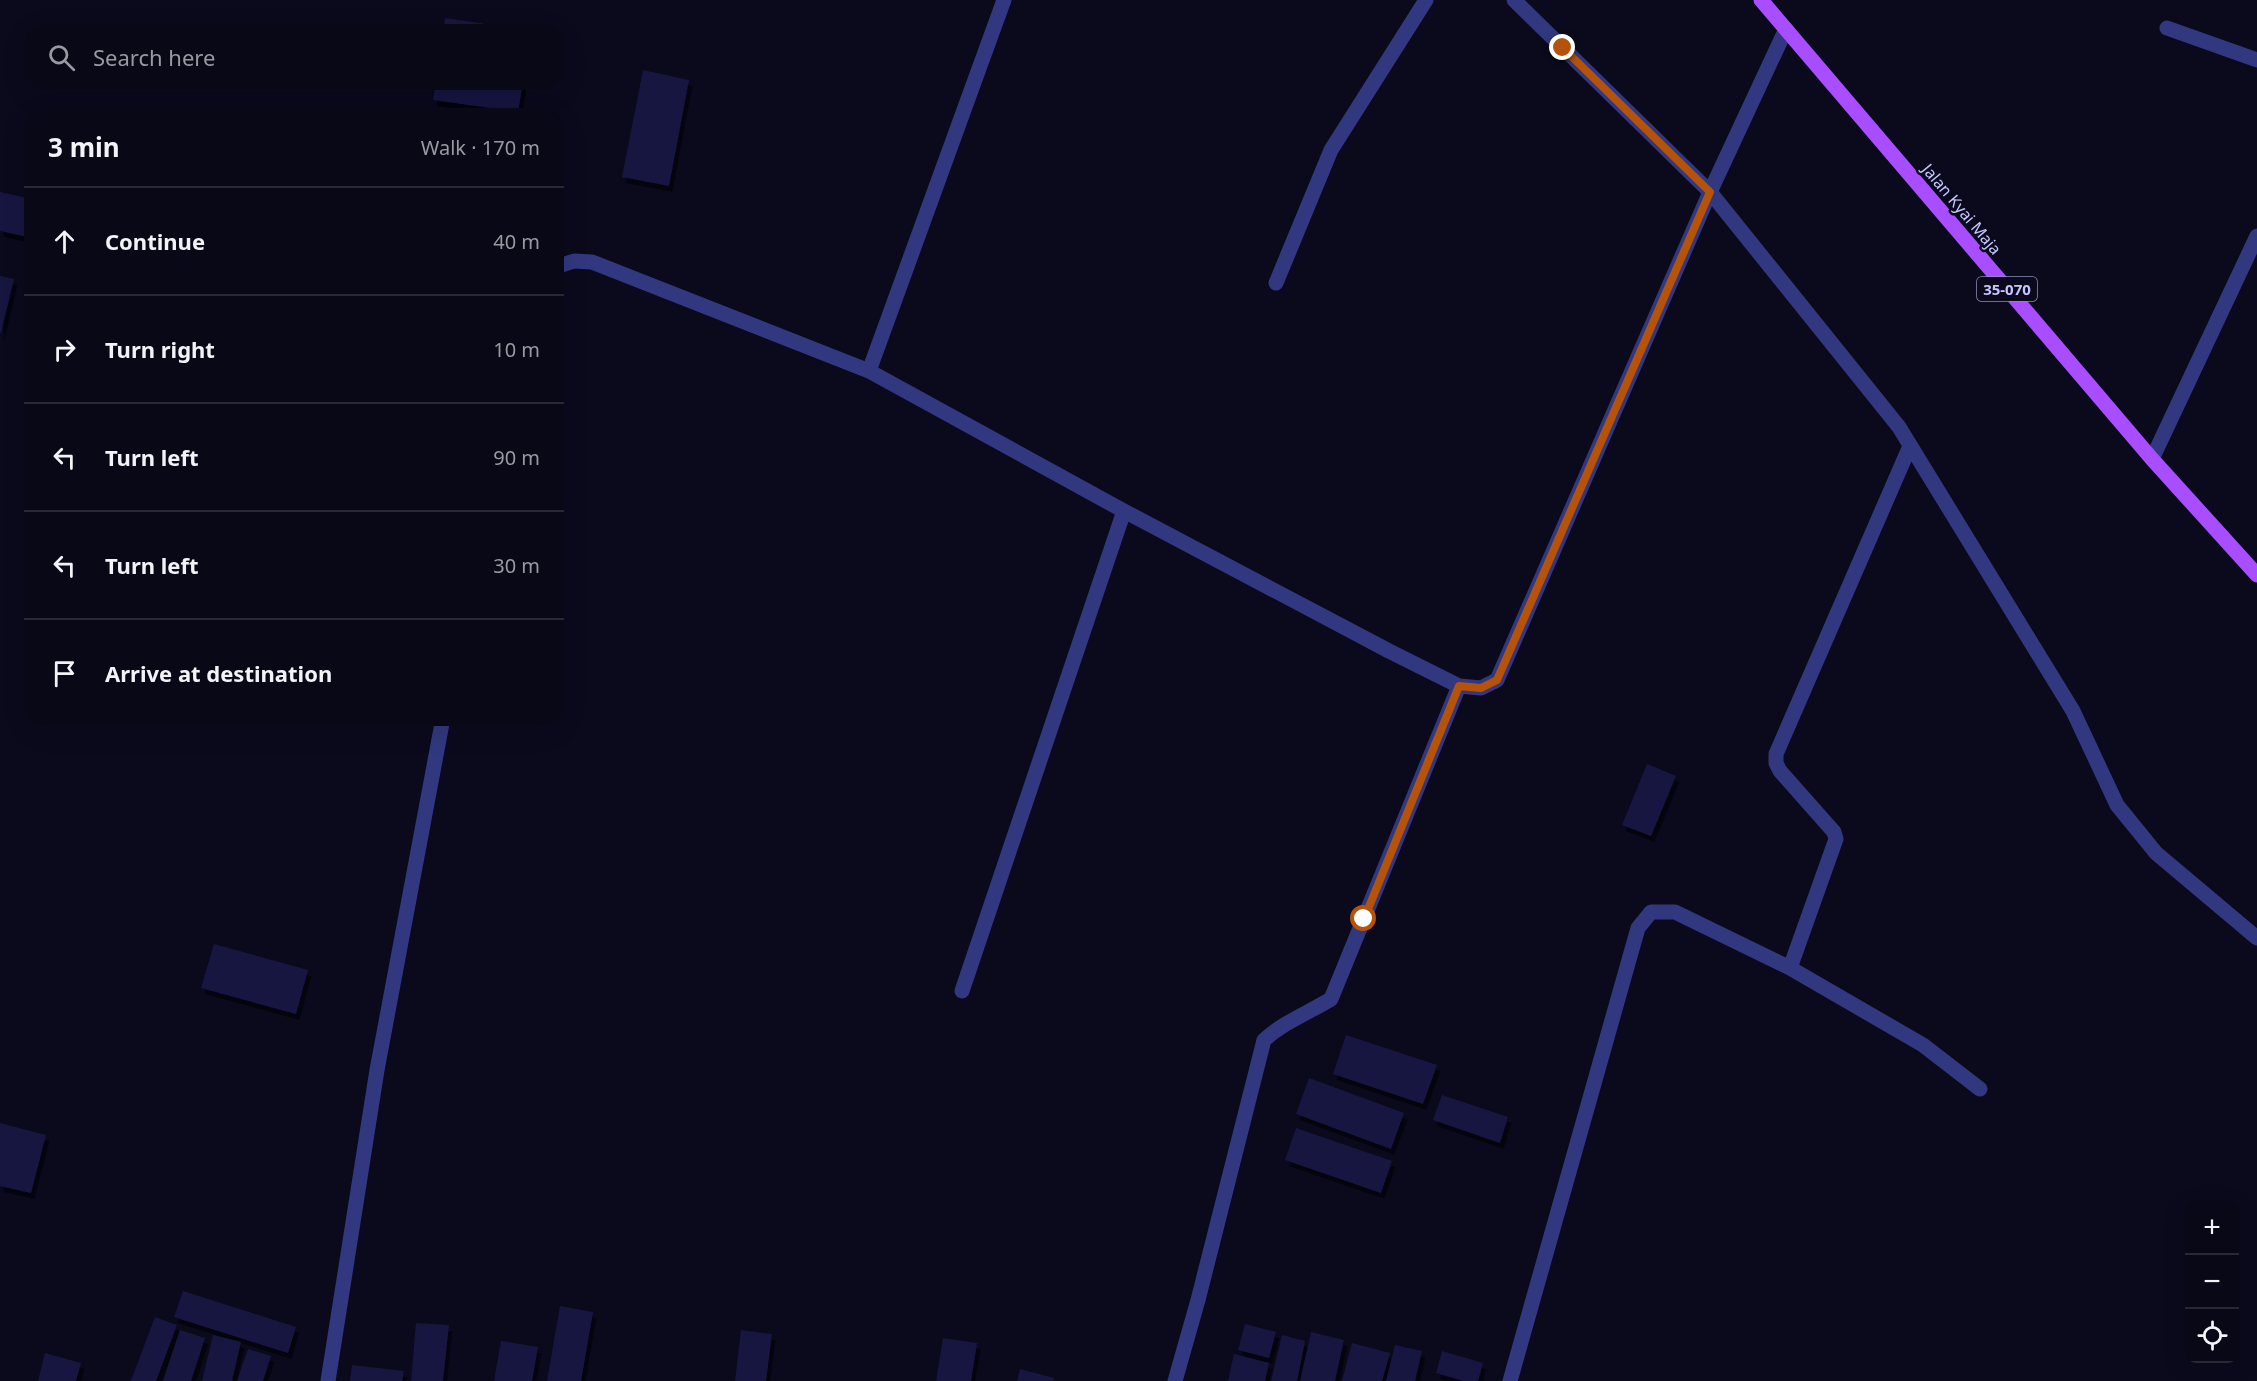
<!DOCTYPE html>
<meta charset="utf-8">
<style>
body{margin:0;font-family:"Noto Sans",sans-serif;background:#161623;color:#f1f3f6}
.controls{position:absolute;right:18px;bottom:18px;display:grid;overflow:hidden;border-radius:12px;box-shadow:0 6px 24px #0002}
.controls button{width:54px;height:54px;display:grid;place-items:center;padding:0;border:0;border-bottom:2px solid #292935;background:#080816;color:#f1f3f6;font:30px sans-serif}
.stop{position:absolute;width:18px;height:18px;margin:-14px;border:4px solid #b45309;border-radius:50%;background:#fff}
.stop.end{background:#b45309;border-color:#fff;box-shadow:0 2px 6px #0008}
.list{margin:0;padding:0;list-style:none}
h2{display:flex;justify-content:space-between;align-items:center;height:78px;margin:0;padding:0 24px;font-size:26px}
h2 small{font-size:20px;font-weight:400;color:#989aa1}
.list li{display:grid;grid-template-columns:39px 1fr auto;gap:18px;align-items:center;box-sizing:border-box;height:108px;padding:0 24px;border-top:2px solid #292935}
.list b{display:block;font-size:22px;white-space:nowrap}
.list em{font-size:20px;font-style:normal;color:#989aa1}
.icon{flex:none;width:33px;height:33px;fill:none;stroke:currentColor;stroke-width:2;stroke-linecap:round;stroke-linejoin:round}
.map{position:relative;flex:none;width:2257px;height:1381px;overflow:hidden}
.search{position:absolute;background:#080816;box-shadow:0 6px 24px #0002;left:24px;top:24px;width:540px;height:66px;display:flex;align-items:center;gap:15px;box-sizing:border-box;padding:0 21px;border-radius:24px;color:#989aa1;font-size:22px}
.panel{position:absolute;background:#080816;box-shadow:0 6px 24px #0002;left:24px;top:108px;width:540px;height:618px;border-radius:24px}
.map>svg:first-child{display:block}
</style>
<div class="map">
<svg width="2257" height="1381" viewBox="0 0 2257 1381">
<defs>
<filter id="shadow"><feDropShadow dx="3.5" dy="6" stdDeviation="0" flood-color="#0009"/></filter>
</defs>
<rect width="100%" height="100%" fill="#0b0a1d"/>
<path fill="#19153f" filter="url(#shadow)" d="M445,18L527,30V32H443Z
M643,70L689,80L669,186L622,177Z
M436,82H523L518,112L433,100Z
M0,192L32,199V238L0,231Z
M0,276L14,279L1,333H0Z
M1647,764L1676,776L1651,836L1622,825Z
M214,944L308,970L296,1014L201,988Z
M1346,1035L1437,1065L1423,1104L1333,1074Z
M1309,1078L1404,1113L1391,1149L1296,1114Z
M1442,1095L1508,1117L1500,1143L1433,1120Z
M0,1123L46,1135L31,1193L0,1186Z
M1296,1128L1392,1161L1381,1193L1285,1160Z
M183,1291L296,1327L288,1353L174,1317Z
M560,1306L593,1312L581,1381H547Z
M155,1317L177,1325L156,1381H131Z
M416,1323L449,1325L443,1381H411Z
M1245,1324L1276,1332L1269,1358L1238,1350Z
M180,1330L205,1338L191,1381H163Z
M741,1330L772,1334L766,1381H735Z
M1311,1332L1344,1340L1335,1381H1300Z
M213,1335L241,1342L232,1381H202Z
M1282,1335L1305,1341L1297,1381H1271Z
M943,1338L977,1343L971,1381H936Z
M501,1341L538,1347L532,1381H494Z
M1352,1343L1390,1353L1382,1381H1342Z
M1395,1345L1422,1351L1415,1381H1386Z
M248,1349L271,1356L263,1381H237Z
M1442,1351L1483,1363L1478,1381H1464L1436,1373Z
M45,1353L81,1363L76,1381H38Z
M1234,1354L1269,1363L1265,1381H1228Z
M352,1365L404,1371L402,1381H350Z
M1020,1369L1054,1378L1053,1381H1017Z"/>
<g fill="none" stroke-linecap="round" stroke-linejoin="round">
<path stroke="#32387f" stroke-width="15" d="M1514,0L1710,192L1899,427L2073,711L2117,805L2156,853L2257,938
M2167,28L2257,60
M556,267L574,261L592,262L869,371L1124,511L1389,651L1459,686L1481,688L1497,680L1710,192L1786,29
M1276,283L1331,150L1426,0
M869,371L1004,0
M2152,459L2257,236
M1790,968L1836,839L1834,832L1780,771L1776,763V754L1910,446
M962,991L1124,511
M328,1381L377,1070L443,718
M1175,1381L1198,1300L1264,1040C1284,1022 1308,1013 1331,999L1459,686
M1510,1381L1638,928L1651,912H1675L1790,968L1923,1045L1980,1089"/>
<path stroke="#a84dff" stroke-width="15" d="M1761,0L2152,459L2257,575"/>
</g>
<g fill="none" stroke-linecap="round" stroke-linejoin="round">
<path stroke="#b45309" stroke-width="8" d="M1364,919L1459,686L1481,688L1497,680L1710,192L1563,48"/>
</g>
<g text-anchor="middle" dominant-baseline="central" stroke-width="5" stroke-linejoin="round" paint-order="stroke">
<rect fill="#0b0a1d" stroke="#8e8ebb" stroke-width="1.5" x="1977" y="277" width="60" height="24" rx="4.5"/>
<g font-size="15" font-weight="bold" fill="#c6c6ff">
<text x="2007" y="289">35-070</text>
</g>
<g font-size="16" fill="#c6c6ff" stroke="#0b0a1d">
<text transform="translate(1962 209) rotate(50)">Jalan Kyai Maja</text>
</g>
</g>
</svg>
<div class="controls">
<button>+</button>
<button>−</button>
<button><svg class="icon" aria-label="locate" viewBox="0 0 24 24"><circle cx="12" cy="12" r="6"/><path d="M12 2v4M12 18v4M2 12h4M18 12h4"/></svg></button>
</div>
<div class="stop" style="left:1364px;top:919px"></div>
<div class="stop end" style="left:1563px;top:48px"></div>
<div class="search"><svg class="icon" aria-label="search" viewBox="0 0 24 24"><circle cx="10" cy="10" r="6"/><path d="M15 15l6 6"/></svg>Search here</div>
<section class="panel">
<h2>3 min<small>Walk · 170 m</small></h2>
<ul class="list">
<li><svg class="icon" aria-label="ahead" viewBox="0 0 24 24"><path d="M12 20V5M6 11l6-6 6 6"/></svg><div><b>Continue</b></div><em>40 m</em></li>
<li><svg class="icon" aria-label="right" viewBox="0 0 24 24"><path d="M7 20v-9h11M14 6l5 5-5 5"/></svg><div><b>Turn right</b></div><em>10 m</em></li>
<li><svg class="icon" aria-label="left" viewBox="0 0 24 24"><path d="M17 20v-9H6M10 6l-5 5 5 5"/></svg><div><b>Turn left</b></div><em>90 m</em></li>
<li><svg class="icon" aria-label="left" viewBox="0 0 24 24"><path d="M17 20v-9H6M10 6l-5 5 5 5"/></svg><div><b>Turn left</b></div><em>30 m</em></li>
<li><svg class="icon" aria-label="arrive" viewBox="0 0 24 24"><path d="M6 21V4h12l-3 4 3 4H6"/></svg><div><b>Arrive at destination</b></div></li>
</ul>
</section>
</div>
